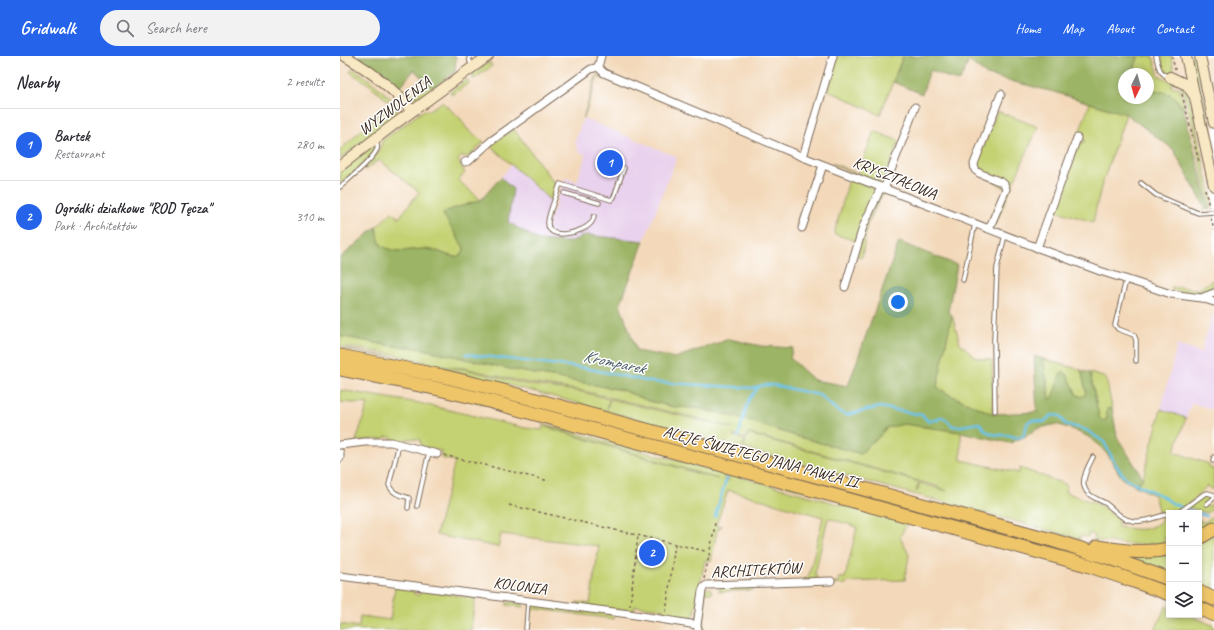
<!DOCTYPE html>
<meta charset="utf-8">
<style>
body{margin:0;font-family:Caveat,sans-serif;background:#f2f2f3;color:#2b2b33}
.controls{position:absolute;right:12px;bottom:12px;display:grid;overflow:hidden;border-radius:0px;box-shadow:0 2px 6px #0003}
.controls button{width:36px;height:36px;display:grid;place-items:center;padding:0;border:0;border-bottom:1px solid #e1e1e2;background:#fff;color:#2b2b33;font:20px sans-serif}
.compass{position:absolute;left:778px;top:12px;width:36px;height:36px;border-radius:50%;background:#fff;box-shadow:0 2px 6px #0003;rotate:185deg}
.you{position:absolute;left:558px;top:246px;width:14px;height:14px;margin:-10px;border:3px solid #fff;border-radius:50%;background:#1a73e8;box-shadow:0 0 0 6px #1a73e833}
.badge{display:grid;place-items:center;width:26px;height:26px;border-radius:50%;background:#2563eb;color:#fff;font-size:13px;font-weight:700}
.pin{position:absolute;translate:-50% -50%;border:2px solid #fff;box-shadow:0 1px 4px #0006}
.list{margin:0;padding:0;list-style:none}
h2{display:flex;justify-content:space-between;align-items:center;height:52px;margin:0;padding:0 16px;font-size:17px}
h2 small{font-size:13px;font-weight:400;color:#7c7c81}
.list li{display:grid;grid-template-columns:26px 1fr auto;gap:12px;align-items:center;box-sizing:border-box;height:72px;padding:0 16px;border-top:1px solid #e1e1e2}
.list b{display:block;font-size:15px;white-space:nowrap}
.list p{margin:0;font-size:13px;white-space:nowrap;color:#7c7c81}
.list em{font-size:13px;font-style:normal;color:#7c7c81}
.icon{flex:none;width:22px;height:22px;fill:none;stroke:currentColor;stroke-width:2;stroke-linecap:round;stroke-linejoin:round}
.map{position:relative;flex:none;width:874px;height:574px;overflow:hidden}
header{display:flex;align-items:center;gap:24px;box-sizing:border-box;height:56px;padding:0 20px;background:#2563eb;color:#fff}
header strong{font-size:19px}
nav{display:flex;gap:22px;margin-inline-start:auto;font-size:14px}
.search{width:280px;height:36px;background:#f2f2f3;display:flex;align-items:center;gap:10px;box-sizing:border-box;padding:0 14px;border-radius:22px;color:#7c7c81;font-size:15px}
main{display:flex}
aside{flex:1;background:#fff}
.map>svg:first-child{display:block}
</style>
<header>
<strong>Gridwalk</strong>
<div class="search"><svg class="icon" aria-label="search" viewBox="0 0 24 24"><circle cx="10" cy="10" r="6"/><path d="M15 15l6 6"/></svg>Search here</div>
<nav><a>Home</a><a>Map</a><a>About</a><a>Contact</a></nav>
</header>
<main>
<aside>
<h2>Nearby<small>2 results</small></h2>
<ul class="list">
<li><span class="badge">1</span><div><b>Bartek</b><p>Restaurant</p></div><em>280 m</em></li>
<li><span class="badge">2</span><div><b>Ogródki działkowe &quot;ROD Tęcza&quot;</b><p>Park · Architektów</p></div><em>310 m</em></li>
</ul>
</aside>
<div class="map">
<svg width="874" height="574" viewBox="0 0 874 574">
<rect width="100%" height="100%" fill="#fff"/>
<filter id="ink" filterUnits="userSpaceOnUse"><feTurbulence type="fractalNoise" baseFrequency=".025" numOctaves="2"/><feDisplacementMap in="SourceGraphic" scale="8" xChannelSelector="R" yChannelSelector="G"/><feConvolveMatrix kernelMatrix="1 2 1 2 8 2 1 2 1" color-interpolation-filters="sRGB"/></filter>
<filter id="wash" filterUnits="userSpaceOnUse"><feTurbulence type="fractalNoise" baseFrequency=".012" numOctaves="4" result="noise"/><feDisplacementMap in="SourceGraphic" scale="16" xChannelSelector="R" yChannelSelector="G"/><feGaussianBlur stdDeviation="0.9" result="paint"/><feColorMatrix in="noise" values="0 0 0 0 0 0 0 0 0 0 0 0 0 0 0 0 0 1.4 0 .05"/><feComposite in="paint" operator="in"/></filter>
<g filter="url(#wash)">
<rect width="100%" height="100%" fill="#f3d9ba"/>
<path fill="#e9d2ed" d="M243,62L337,101L304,185L246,179L229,186L198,184L167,166L173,133L161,121L171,109L212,146L206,163L210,164L225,122L237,126L244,104L246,98L239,96L235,86Z
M873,256L874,354L852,347L846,362L821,353L837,289L861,297Z"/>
<path fill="#c5d273" stroke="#807e48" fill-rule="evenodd" d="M497,0H563L540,59L488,34Z
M797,0H813L819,20L832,26V31H839L845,54L833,39L808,32V18H795V10L798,2Z
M822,0H831L834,14L832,15V17H828L822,13Z
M850,0H855L874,91V109Z
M19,2H21C36,13 59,34 76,39L89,29L93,32C85,37 79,44 70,41Z
M150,6L152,10L134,23L130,20Z
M12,13C23,16 41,35 51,42L48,45L30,29L10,16Z
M258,19L266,22L265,23L257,21L244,62H243L256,21Z
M127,23L129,27L112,39L110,36Z
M841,29L847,36L852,51L872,147L870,154L852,67Z
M54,45L58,49L56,59L0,103V94L39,58L53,50L50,47Z
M102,46L121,63L127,73L144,86L128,101L122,100L118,104L125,117L118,124L141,144L106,155L103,158L124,192L123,197L116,201C107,200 100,195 92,194C72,190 58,202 40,188L36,171L52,156L59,162L79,136L39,104L25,114V112L36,100L43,84L84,54L88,55Z
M750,47L786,58L761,131L753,166L714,154L703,186L704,190L723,197L721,198L703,191L702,186L738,89L745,85L739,77Z
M657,55L698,71L654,171L653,169L668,134L639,115L636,111Z
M174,73L217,131L212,146L150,89Z
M534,75L559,85L543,128L493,109L492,107L518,118Z
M35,88C38,100 9,120 0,128V116Z
M507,122L537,133L516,185L494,178L509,124L507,123Z
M544,137L561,143V144L546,138L541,141L527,169L522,201L517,200L524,172L540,139Z
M874,223V230C858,238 850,238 832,234L831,231L859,233Z
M612,259L620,287L636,302L652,304L653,358L610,339L597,331Z
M0,280L46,289L79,292L174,314L282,334L309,345L334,351L356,352L388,359L412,366L459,381L521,398L529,388L537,383L546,372L564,368L621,376V404L679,417L680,412L727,429L725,436L755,447L763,451L778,463V471C797,473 805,477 822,465L821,462L829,460V478L825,481L824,487C800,490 778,488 754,484L755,480L749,477L748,481L741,480L740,483C613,448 485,415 358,380C240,348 121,313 0,293V292L57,302L101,311L124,313L185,328L242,336L269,343L267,353L270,343L393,372L372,366L243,335L184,326L124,312L107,311L56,299L0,290ZM408,377L596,430L607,435L580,427L577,436L576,435L579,426L408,378L404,390H403L405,384L393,380V379L405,383Z
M703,303L741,314L746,335L745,339L742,341L737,339L727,318H720L713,342L710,343Z
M0,305L133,332L729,495L829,529V533L0,309Z
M750,317L766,322L772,352L767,353V363L763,365L759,361Z
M0,334L79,347L185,372L202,374L203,370L359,418L378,423L216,373L201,367L386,418L384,424L388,425L390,418L567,467L560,481L569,499L565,524L507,526L506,528L489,529V527H499V524L498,522H505L517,471L488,462L475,518L478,523L464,524L469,519L483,461L388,434L376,469L382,470L377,474L371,505L365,504L353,563L323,558V553L295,550L294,554L286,553L282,554L242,550L236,546L250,548L259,490L161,478L158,491L96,479L115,405L101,402V395L81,390L80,384C72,382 68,382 61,386L52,384L51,381H46L44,383L16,385L28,348L0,346Z
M821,353L846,362L834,396L869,408L870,413L874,412V434L867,430C859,438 850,449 839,453C833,456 826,456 819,457L814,439L796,430L803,422Z
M868,440L870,443L865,448L868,451L874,446V452L867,457L848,451L860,443Z
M874,459V468L859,478V463L861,466H865Z
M874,478V535L859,528V487Z
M829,497V516L790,501Z
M412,530L413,534L379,536L380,532Z
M55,531L73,533L74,538L79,539L81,534L135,542L131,574H0V568L19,571L20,560L50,564Z
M366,532L371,533L372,537H365L364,574H361L363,540Z
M168,546L182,547L184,551L166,549Z
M193,548L272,559L274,563L190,552Z
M826,550L829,551V559H849L874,570V574H815Z"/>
<path fill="#9cb465" stroke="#6c6f42" d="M18,0H116L115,16L93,32L74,14L60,31Z
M563,0H797L798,2L795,10V18H784V42H808V32L833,39L844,54L869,153L862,154L865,151L833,93L786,58L714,36L647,19L629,5L619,26L590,14L582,38L553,26Z
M161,121L173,133L168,166L198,184L229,186L246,179L304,185L280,249L297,295L335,302L389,283L421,290L453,292L450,302L474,324L508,330L559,186L617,209L608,256L612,259L597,331L610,339L653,358L697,356L694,300L703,303L710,343L713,342L720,318L724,316L727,318L737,339L742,341L745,339L746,335L741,314L750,317L759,361L763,365L767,363V353L772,352L777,381L803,422L796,430L784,424L780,419L768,399L758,388L747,380L729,372L716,368L696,373L688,379L670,387L621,376L564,368L546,372L537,383L529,388L521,398L459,381L412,366L388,359L356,352L334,351L309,345L282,334L174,314L79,292L46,289L0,280V202L36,171L40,188C58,202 72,190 92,194C100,195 107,200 116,201L123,197L124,192L103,158L106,155L141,144Z"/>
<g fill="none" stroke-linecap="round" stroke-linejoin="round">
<path stroke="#6bc3e9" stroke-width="2.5" d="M126,298L245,312L311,326L412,332L424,329H433L479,339C488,345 494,355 506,359L540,351L582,359L589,366L593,364H598L600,361C607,361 608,367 613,370C617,371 635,368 639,367C642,369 643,372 645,374C652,380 660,379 667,379C675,379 674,384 683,380L688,366L692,364L704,366C711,360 709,358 720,360L725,368L746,374L764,386L776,409L786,423L822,440L832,447L841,451
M398,380L409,343L418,331
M848,454L867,460
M375,460L387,421"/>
</g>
</g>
<g filter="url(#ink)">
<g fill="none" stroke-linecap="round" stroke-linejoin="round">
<defs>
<path id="lane" d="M129,0L130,6L133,9
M816,0C818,9 819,18 829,21
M801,127L816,139L858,157L874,156
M0,131C9,123 33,104 37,93C38,90 37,87 36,84
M224,137L259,147
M254,160C253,163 253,166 250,168C243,176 208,186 208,167C208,158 217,138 220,128L271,144L274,141L284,112
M623,224L635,168
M786,224L775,269L778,273L794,279L796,284V305
M655,355L654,284L657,212L665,179
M59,388L49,429C52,438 61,439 69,442L68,452
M753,401C749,409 742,421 744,430C745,433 746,436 749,438C753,442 760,444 765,447C774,453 781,464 793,465C806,467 817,460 829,458
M873,405L874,401
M867,448L874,442
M77,450L89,396
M834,457L841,455L864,438L868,437L874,439
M186,574L188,545"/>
<path id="street" d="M258,11L264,17L463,101L693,190L760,215L810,231L831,238L861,242L874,246
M258,11L261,0
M463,101L493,0
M125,106L129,105L151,85L251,13L258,11
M544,133L575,51
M462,172L483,109
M649,173L666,133L664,128L661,126L639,117L635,114L634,108L661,38
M697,192L737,82
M505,231L523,171L541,131
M861,242L874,237
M0,389L25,386H51L97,398
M0,397V402
M0,520L289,558L357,569
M358,574L357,569L362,535L364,531L367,529L491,525"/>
<path id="secondary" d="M5,0C29,14 54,33 72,55
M846,0L874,130
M860,0L874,67
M830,21L847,29L853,38
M0,110L52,70L148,0"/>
<path id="highway" d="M0,300L102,320L152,332L712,484L770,502L829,523
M0,313L99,333L145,344L747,509L791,524L829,538
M859,482L874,473
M757,491C781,495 805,498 829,493
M859,536L874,543
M859,552L874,559"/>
</defs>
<use href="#lane" stroke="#7b6755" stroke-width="5.5"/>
<use href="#street" stroke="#7b6755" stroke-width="9"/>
<use href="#secondary" stroke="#7b6755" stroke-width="12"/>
<use href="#highway" stroke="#7b6755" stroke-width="15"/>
<path stroke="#7b6755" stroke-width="1.5" stroke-dasharray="3 3" stroke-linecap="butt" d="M832,0L835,14
M842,38L859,106
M865,133L869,151
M871,162L874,174
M104,399L209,425
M169,449L365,495
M364,523L374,475L375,466
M290,550L298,479
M326,556L335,488"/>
<use href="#lane" stroke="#fff" stroke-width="3.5"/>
<use href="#street" stroke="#fff" stroke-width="7"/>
<use href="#secondary" stroke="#f8e8c3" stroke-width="10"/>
<use href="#highway" stroke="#eec569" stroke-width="13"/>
</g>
</g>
<g text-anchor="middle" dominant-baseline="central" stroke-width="3" stroke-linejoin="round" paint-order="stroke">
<g font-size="16" fill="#3b2a1e" stroke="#fff">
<text transform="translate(55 50) rotate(-37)">WYZWOLENIA</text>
<text transform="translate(555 122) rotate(22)">KRYSZTAŁOWA</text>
<text transform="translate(421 401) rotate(15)">ALEJE ŚWIĘTEGO JANA PAWŁA II</text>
<text transform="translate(416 514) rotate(-3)">ARCHITEKTÓW</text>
<text transform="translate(180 530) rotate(8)">KOLONIA</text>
</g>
<g font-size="17" font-style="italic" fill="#4c6065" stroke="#fff">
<text transform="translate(274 306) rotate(12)">Kromparek</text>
</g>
</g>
</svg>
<div class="controls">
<button>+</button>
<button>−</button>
<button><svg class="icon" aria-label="layers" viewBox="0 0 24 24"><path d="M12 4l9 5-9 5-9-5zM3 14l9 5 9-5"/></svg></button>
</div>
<svg class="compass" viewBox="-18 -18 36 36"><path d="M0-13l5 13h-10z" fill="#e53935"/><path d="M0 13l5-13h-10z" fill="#7c7c81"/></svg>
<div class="you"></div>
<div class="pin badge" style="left:270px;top:107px">1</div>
<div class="pin badge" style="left:312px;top:497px">2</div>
</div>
</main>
